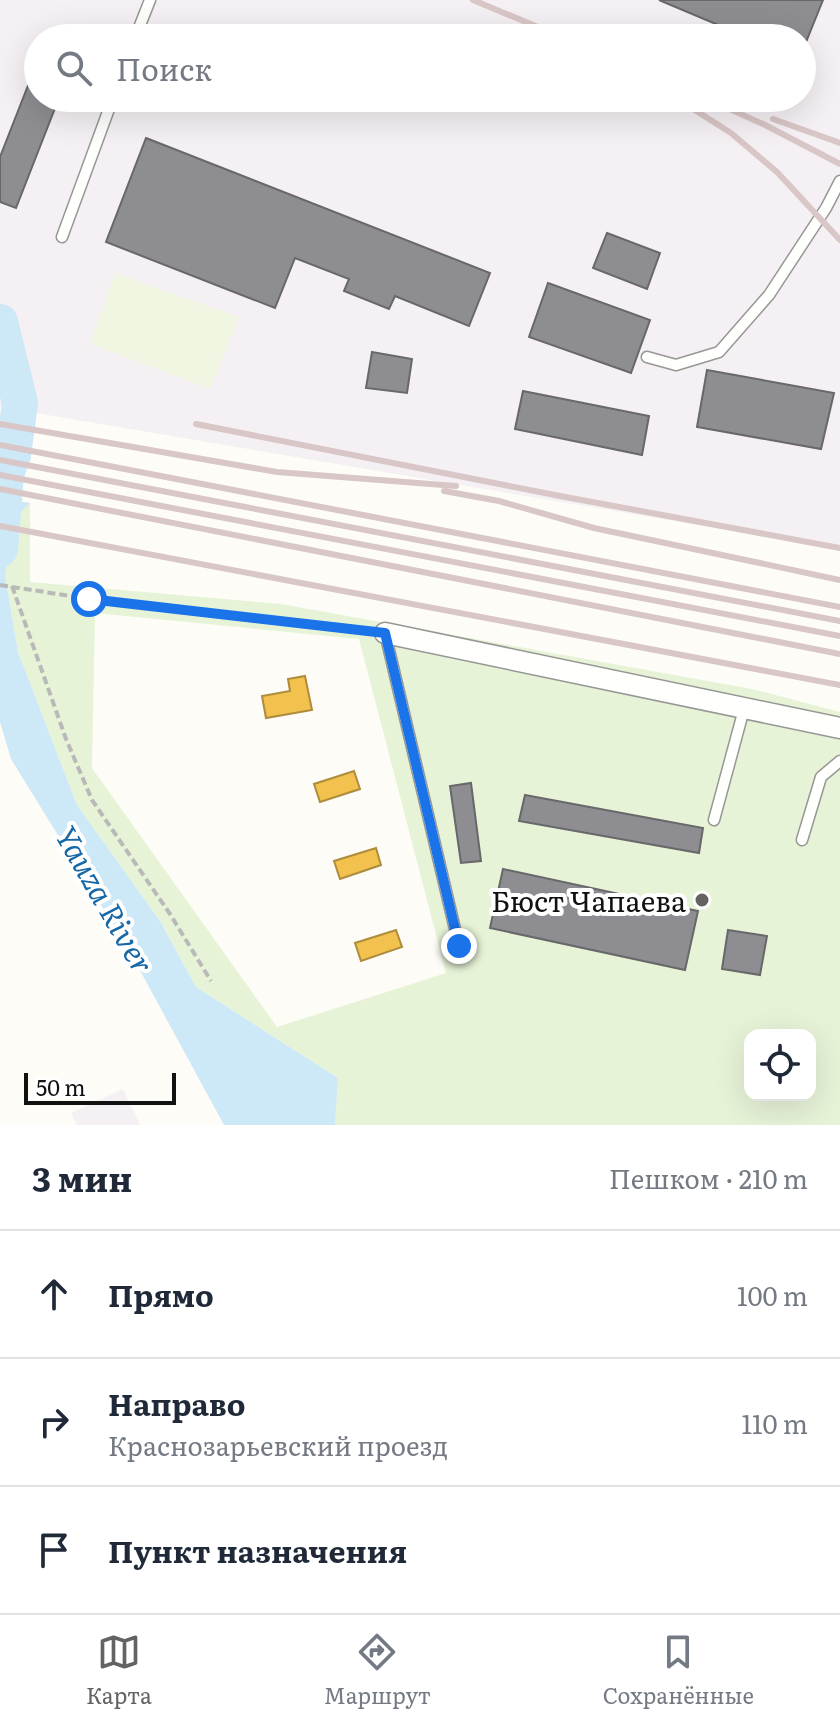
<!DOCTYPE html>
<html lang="ru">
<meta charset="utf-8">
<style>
body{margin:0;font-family:Literata,serif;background:#f2f2f3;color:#1f2937}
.controls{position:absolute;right:24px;bottom:24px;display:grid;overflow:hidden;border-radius:16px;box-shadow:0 8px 32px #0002}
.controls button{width:72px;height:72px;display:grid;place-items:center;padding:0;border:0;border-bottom:2px solid #e0e1e3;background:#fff;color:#1f2937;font:40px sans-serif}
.scale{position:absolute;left:24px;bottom:20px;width:152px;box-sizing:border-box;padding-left:8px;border:4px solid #111;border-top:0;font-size:22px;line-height:28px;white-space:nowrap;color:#111;-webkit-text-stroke:6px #fff;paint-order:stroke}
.stop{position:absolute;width:24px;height:24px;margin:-18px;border:6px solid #1a73e8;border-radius:50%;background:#fff}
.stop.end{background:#1a73e8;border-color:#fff;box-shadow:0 2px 8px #0008}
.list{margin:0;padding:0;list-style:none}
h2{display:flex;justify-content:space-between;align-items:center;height:104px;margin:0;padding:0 32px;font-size:34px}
h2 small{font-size:26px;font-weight:400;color:#747a83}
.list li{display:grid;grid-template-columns:52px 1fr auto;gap:24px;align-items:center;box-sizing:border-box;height:128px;padding:0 32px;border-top:2px solid #e0e1e3}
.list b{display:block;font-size:30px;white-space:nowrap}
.list p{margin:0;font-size:26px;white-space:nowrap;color:#747a83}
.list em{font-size:26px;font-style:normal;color:#747a83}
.icon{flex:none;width:44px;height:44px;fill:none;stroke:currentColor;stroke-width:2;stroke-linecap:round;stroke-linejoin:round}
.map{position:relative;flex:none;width:840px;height:1125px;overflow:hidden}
.search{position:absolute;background:#fff;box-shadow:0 8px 32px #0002;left:24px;right:24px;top:24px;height:88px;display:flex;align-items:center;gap:20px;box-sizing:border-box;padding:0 28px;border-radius:44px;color:#747a83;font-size:30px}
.sheet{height:488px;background:#fff}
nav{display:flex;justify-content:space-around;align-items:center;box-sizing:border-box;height:112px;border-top:2px solid #e0e1e3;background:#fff;font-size:22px;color:#747a83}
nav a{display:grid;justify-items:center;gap:4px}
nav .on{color:#646362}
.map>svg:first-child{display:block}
</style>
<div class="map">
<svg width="840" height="1125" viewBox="0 0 840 1125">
<rect width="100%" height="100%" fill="#fdfcf7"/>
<path fill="#f5f0f3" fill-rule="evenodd" d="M0,0H840V549L0,407ZM38,38H802V98H38Z
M123,1089L140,1125H77L71,1113Z"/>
<path fill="#e7f3d7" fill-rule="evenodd" d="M30,503V582L281,604L752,689L840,712V1125H335L338,1078L196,987L160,921L77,805L18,652L5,575L7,565L10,522ZM95,613L359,639L446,973L277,1027L92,768ZM750,1035H810V1095H750Z"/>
<path fill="#f0f6e1" d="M115,273L239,317L210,389L90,344Z"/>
<path fill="#cde8f7" d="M6,474L30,503L10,523L7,565L5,575L18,652L77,805L160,921L196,987L338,1078L335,1125H224L130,952L11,759L0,722V482Z"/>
<path fill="#fdfcf7" d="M7,470L27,493L30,503L0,498V475L4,471Z"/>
<path fill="#f2c14e" stroke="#ae8c3c" stroke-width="2" d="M305,676L312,710L266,718L262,696L290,691L288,679Z
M354,771L360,789L320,802L314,784Z
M376,848L381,865L340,879L334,861Z
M396,930L402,947L361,961L355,943Z"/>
<path fill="#8d8d92" stroke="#68686b" stroke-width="2" d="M659,0H823L802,52V38H749Z
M38,60V98H59L16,208L0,202V157Z
M146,138L490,273L469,326L395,296L389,309L344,291L349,279L295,258L275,308L106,242Z
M607,233L660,253L647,289L593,268Z
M548,283L650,320L631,373L529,337Z
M372,352L412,359L407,393L366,388Z
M707,370L834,393L821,449L697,427Z
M523,391L649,416L642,455L515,429Z
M471,783L481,861L461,863L450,786Z
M525,795L703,828L699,853L519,821Z
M503,869L698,911L685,970L490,928Z
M728,930L767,936L760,975L722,969Z"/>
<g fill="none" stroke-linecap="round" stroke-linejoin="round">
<path stroke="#cde8f7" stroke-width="36" d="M0,322L20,403L13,455L6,474L0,549"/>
<defs>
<path id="lane" d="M135,38L150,0
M62,237L113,98
M647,357L676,365L719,352L769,295L826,208L840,181
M385,633L459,946
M714,820L744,709
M802,840L821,777L840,761"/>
<path id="street" d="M385,633L840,728"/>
</defs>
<use href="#lane" stroke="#979795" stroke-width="13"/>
<use href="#street" stroke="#979795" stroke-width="23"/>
<path stroke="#b9b9b8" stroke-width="4" stroke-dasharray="8 4" stroke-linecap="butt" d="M0,585L89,599L367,631
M12,586L66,739L92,800L170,914L211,981"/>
<use href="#lane" stroke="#fffffe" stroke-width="10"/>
<use href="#street" stroke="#fffffe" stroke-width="20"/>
<path stroke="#d9c6c7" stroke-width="6" d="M473,0L564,38
M676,98L731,133L777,172L840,240
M705,98L763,124L840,164
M773,119L840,143
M0,424L277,472L456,486
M196,424L560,496L840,548
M0,445L840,607
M0,460L840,621
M0,475L840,636
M0,489L840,654
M444,491L499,501L594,528L840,580
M0,526L840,685"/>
</g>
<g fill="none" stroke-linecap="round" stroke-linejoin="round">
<path stroke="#1a73e8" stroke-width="10" d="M89,599L385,633L459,946"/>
</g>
<circle fill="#646362" stroke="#fff" stroke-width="3" cx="702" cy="900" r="8"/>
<g text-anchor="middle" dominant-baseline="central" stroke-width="8" stroke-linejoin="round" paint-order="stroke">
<g font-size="28" fill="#111" stroke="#fff" text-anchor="end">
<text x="686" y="900">Бюст Чапаева</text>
</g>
<g font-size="30" font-style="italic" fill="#1768a6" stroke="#fff">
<text transform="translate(106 899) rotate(60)">Yauza River</text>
</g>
</g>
</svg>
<div class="controls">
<button><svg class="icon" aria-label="locate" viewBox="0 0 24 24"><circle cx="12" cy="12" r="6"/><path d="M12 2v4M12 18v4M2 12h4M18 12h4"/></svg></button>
</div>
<div class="scale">50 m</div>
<div class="stop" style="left:89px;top:599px"></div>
<div class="stop end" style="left:459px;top:946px"></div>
<div class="search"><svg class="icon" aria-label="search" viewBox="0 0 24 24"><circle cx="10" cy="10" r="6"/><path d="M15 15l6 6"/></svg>Поиск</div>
</div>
<section class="sheet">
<h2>3 мин<small>Пешком · 210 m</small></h2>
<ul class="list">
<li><svg class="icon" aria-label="ahead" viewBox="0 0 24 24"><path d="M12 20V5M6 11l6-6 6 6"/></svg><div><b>Прямо</b></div><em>100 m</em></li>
<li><svg class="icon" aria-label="right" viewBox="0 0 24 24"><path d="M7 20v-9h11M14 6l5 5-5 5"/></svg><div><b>Направо</b><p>Краснозарьевский проезд</p></div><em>110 m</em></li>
<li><svg class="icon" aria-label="arrive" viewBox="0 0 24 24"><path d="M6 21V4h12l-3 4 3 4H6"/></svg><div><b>Пункт назначения</b></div></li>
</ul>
</section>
<nav>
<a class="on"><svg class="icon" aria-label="map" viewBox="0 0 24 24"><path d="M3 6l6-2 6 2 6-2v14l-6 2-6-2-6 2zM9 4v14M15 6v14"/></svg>Карта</a>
<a><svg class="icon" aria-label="directions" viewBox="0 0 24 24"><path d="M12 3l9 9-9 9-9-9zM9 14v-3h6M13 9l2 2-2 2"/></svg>Маршрут</a>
<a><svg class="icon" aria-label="saved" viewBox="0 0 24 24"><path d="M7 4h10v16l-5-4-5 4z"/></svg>Сохранённые</a>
</nav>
